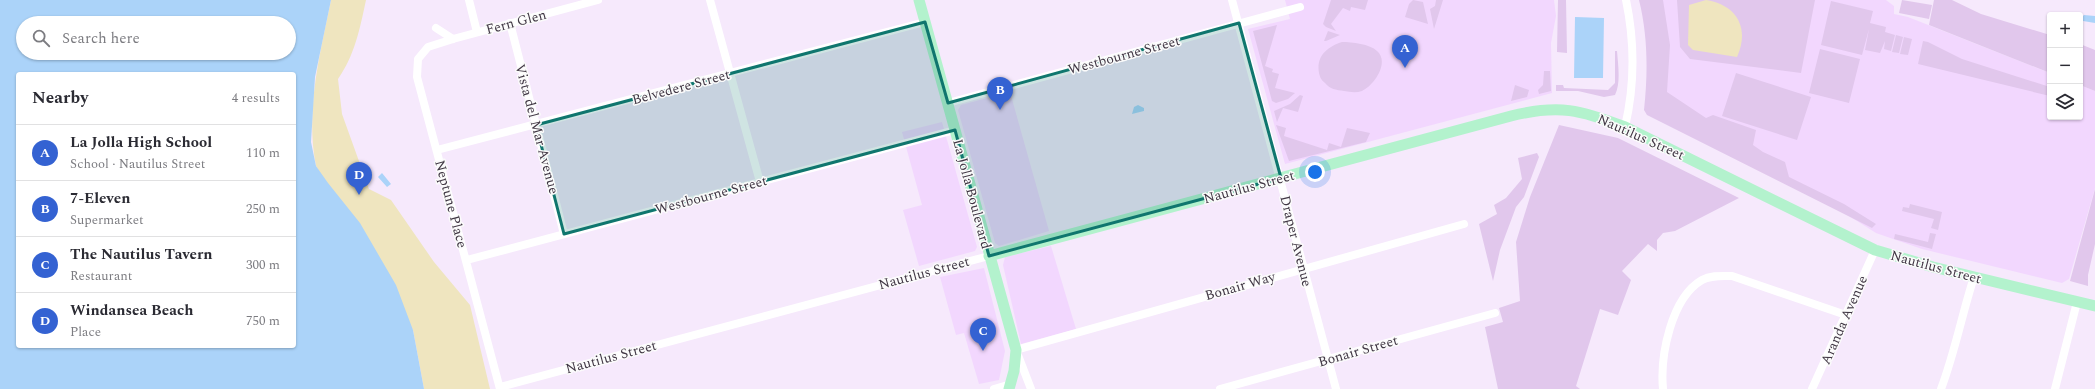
<!DOCTYPE html>
<meta charset="utf-8">
<style>
body{margin:0;font-family:Spectral,serif;background:#f7f7f7;color:#2b2b33}
.controls{position:absolute;right:12px;top:12px;display:grid;overflow:hidden;border-radius:4px;box-shadow:0 1px 3px #0004}
.controls button{width:36px;height:36px;display:grid;place-items:center;padding:0;border:0;border-bottom:1px solid #e1e1e2;background:#fff;color:#2b2b33;font:20px sans-serif}
.you{position:absolute;left:1315px;top:172px;width:14px;height:14px;margin:-10px;border:3px solid #fff;border-radius:50%;background:#1a73e8;box-shadow:0 0 0 6px #1a73e833}
.badge{display:grid;place-items:center;width:26px;height:26px;border-radius:50%;background:#3462d2;color:#fff;font-size:13px;font-weight:700}
.pin{position:absolute;translate:-50% -33px;filter:drop-shadow(0 1px 2px #0008)}
.pin::after{content:'';position:absolute;top:21px;width:14px;height:12px;background:inherit;clip-path:polygon(0 0,100% 0,50% 100%)}
.list{margin:0;padding:0;list-style:none}
h2{display:flex;justify-content:space-between;align-items:center;height:52px;margin:0;padding:0 16px;font-size:17px}
h2 small{font-size:13px;font-weight:400;color:#7c7c81}
.list li{display:grid;grid-template-columns:26px 1fr auto;gap:12px;align-items:center;box-sizing:border-box;height:56px;padding:0 16px;border-top:1px solid #e1e1e2}
.list b{display:block;font-size:15px;white-space:nowrap}
.list p{margin:0;font-size:13px;white-space:nowrap;color:#7c7c81}
.list em{font-size:13px;font-style:normal;color:#7c7c81}
.icon{flex:none;width:22px;height:22px;fill:none;stroke:currentColor;stroke-width:2;stroke-linecap:round;stroke-linejoin:round}
.map{position:relative;flex:none;width:2095px;height:389px;overflow:hidden}
.search{position:absolute;background:#fff;box-shadow:0 1px 3px #0004;left:16px;top:16px;width:280px;height:44px;display:flex;align-items:center;gap:10px;box-sizing:border-box;padding:0 14px;border-radius:22px;color:#7c7c81;font-size:15px}
.panel{position:absolute;background:#fff;box-shadow:0 1px 3px #0004;left:16px;top:72px;width:280px;height:276px;border-radius:4px}
.map>svg:first-child{display:block}
</style>
<div class="map">
<svg width="2095" height="389" viewBox="0 0 2095 389">
<rect width="100%" height="100%" fill="#f6e9fc"/>
<path fill="#f2d7fe" d="M1285,0H1554L1556,16L1551,43L1552,93L1285,164L1248,29L1290,19Z
M1650,0H1886L1894,6V14L1908,17L2050,73V117H2080V85L2095,91V188L2069,279L2062,283L1922,249L1876,233L1664,99Z
M1010,92L1049,231L999,246L995,243L958,110L961,105Z
M942,122L977,247L975,251L919,266L903,210L922,205L902,132Z
M1051,246L1076,329L1021,344L1003,265L1005,257Z
M984,268L1005,351L999,380L979,384L964,333L956,335L940,277Z"/>
<path fill="#e1c7ec" d="M1331,0H1368L1365,10L1351,7L1350,11L1343,8L1331,24L1336,31L1326,27L1323,24Z
M1413,0L1423,2L1428,24L1405,17L1409,4Z
M1436,0H1443L1434,29L1430,9L1435,6Z
M1558,0H1566L1567,53L1557,52Z
M1639,0H1663L1670,45L1667,92L1706,118L1713,115L1756,130L1753,145L1763,152L1785,162L1789,177L1844,204L1876,224L1872,228L1647,115L1644,110C1648,73 1648,36 1639,0Z
M1677,0H1815L1801,73L1690,59L1680,47Z
M1902,0L1932,5L1929,19L1899,13Z
M1934,0H1952L1981,14L2050,35V73L1929,25Z
M1831,1L1873,11L1870,23L1886,27L1885,32L1895,35L1891,51L1884,49L1885,41L1880,53L1865,50L1869,29L1862,55L1821,45Z
M1277,25L1265,66L1273,69L1272,72L1279,74L1275,88L1295,93L1288,99L1276,103L1272,101L1253,31Z
M1328,31L1340,35L1326,41H1324Z
M1896,35L1903,37L1899,53L1892,52Z
M1904,37L1912,39L1908,55L1900,54Z
M1923,41L1928,42L1962,59L2050,87V96L1918,64Z
M1342,42C1352,42 1370,44 1377,51C1390,62 1374,86 1362,91C1356,93 1350,92 1344,91C1336,90 1330,89 1325,83C1321,80 1320,77 1319,73C1316,56 1327,47 1342,42Z
M2080,44L2095,50V91L2080,85Z
M1820,49L1860,59L1849,103L1809,93Z
M1615,51H1617C1618,64 1621,83 1615,95L1604,97L1578,91H1556V85H1563L1564,88L1608,90L1615,83Z
M1544,71H1550L1551,91L1539,94L1538,90L1543,85Z
M1736,73L1811,97L1797,140L1722,116Z
M1515,85L1529,90L1527,97L1511,101Z
M1300,95L1303,96L1298,112L1283,108L1277,122L1274,111L1290,104Z
M1276,125L1286,128L1284,136L1327,150L1329,143L1341,147L1347,128L1370,133L1366,142L1289,161Z
M1559,125L1618,138L1739,198L1675,231L1663,233L1657,240V251L1648,244L1622,271L1631,280L1618,315L1600,309L1576,386L1580,389H1498L1485,327L1503,322L1499,308L1520,301L1516,242L1530,197Z
M1537,153L1539,157L1524,197L1516,207L1500,250L1493,281L1479,224L1497,214L1494,205L1506,198L1522,179L1518,158Z
M2095,189V244L2088,275V286L2070,281Z
M1910,204L1942,212L1938,230L1931,228L1934,219L1902,211L1903,207L1909,208Z
M1930,233L1936,234L1932,249L1894,239L1895,234L1928,242Z"/>
<path fill="#efe5bf" d="M331,0H366C360,28 355,55 338,79L342,114L369,189L391,200L434,262L470,305L490,389H424L413,330L316,166C305,111 320,54 331,0Z
M1706,0C1737,5 1750,28 1737,57L1693,50L1688,45L1689,5Z"/>
<path fill="#abd3f9" fill-rule="evenodd" d="M0,0H331L315,77L311,142L316,166L328,183L360,223L396,285L413,330L424,389H0ZM23,23H289V53H23ZM18,74H294V346H18Z
M2084,15L2095,16V23L2083,21L2082,17Z
M1575,17L1604,18L1603,78H1574Z
M1138,105L1144,108V111L1132,114L1134,107Z
M382,173L391,184L387,187L378,177Z"/>
<g fill="none" stroke-linecap="round" stroke-linejoin="round">
<path stroke="#fff" stroke-width="8" d="M469,0L477,32
M710,0L760,182
M1232,0L1336,389
M510,23L564,234
M436,28L453,39
M948,103L1300,7
M1625,127C1635,84 1635,43 1626,0
M437,150L925,22
M467,260L955,130
M500,387L989,256
M500,389L417,77L418,59L428,47L453,39L598,0
M994,389L1011,384
M1031,389L1016,350L1464,224
M1220,389L1495,313
M1663,389C1660,356 1671,298 1702,280C1711,275 1722,276 1732,276L1846,315
M1812,389L1875,250
M1941,389C1955,352 1962,314 1974,277
M2055,389L2077,302"/>
<path stroke="#b3f2cd" stroke-width="11" d="M919,0L1016,350L1014,371L1009,389
M989,256L1511,116C1559,104 1581,110 1625,127L1875,250L1933,267L2095,306"/>
</g>
<path fill="#0f766e" fill-opacity="0.2" stroke="#0f766e" stroke-width="3" stroke-linejoin="round" d="M925,22L948,103L1239,23L1281,178L989,256L955,130L564,234L536,125Z"/>
<g text-anchor="middle" dominant-baseline="central" stroke-width="3" stroke-linejoin="round" paint-order="stroke">
<g font-size="14" fill="#403744" stroke="#fbfbfb">
<text transform="translate(516 22) rotate(-15)">Fern Glen</text>
<text transform="translate(1124 55) rotate(-15)">Westbourne Street</text>
<text transform="translate(681 87) rotate(-15)">Belvedere Street</text>
<text transform="translate(537 129) rotate(75)">Vista del Mar Avenue</text>
<text transform="translate(1641 137) rotate(24)">Nautilus Street</text>
<text transform="translate(1249 187) rotate(-15)">Nautilus Street</text>
<text transform="translate(972 194) rotate(75)">La Jolla Boulevard</text>
<text transform="translate(711 195) rotate(-15)">Westbourne Street</text>
<text transform="translate(451 204) rotate(75)">Neptune Place</text>
<text transform="translate(1296 241) rotate(76)">Draper Avenue</text>
<text transform="translate(1936 267) rotate(15)">Nautilus Street</text>
<text transform="translate(924 273) rotate(-15)">Nautilus Street</text>
<text transform="translate(1240 286) rotate(-16)">Bonair Way</text>
<text transform="translate(1844 320) rotate(-66)">Aranda Avenue</text>
<text transform="translate(1358 351) rotate(-16)">Bonair Street</text>
<text transform="translate(611 357) rotate(-15)">Nautilus Street</text>
</g>
</g>
</svg>
<div class="controls">
<button>+</button>
<button>−</button>
<button><svg class="icon" aria-label="layers" viewBox="0 0 24 24"><path d="M12 4l9 5-9 5-9-5zM3 14l9 5 9-5"/></svg></button>
</div>
<div class="you"></div>
<div class="pin badge" style="left:1405px;top:68px">A</div>
<div class="pin badge" style="left:1000px;top:110px">B</div>
<div class="pin badge" style="left:983px;top:351px">C</div>
<div class="pin badge" style="left:359px;top:195px">D</div>
<div class="search"><svg class="icon" aria-label="search" viewBox="0 0 24 24"><circle cx="10" cy="10" r="6"/><path d="M15 15l6 6"/></svg>Search here</div>
<section class="panel">
<h2>Nearby<small>4 results</small></h2>
<ul class="list">
<li><span class="badge">A</span><div><b>La Jolla High School</b><p>School · Nautilus Street</p></div><em>110 m</em></li>
<li><span class="badge">B</span><div><b>7-Eleven</b><p>Supermarket</p></div><em>250 m</em></li>
<li><span class="badge">C</span><div><b>The Nautilus Tavern</b><p>Restaurant</p></div><em>300 m</em></li>
<li><span class="badge">D</span><div><b>Windansea Beach</b><p>Place</p></div><em>750 m</em></li>
</ul>
</section>
</div>
